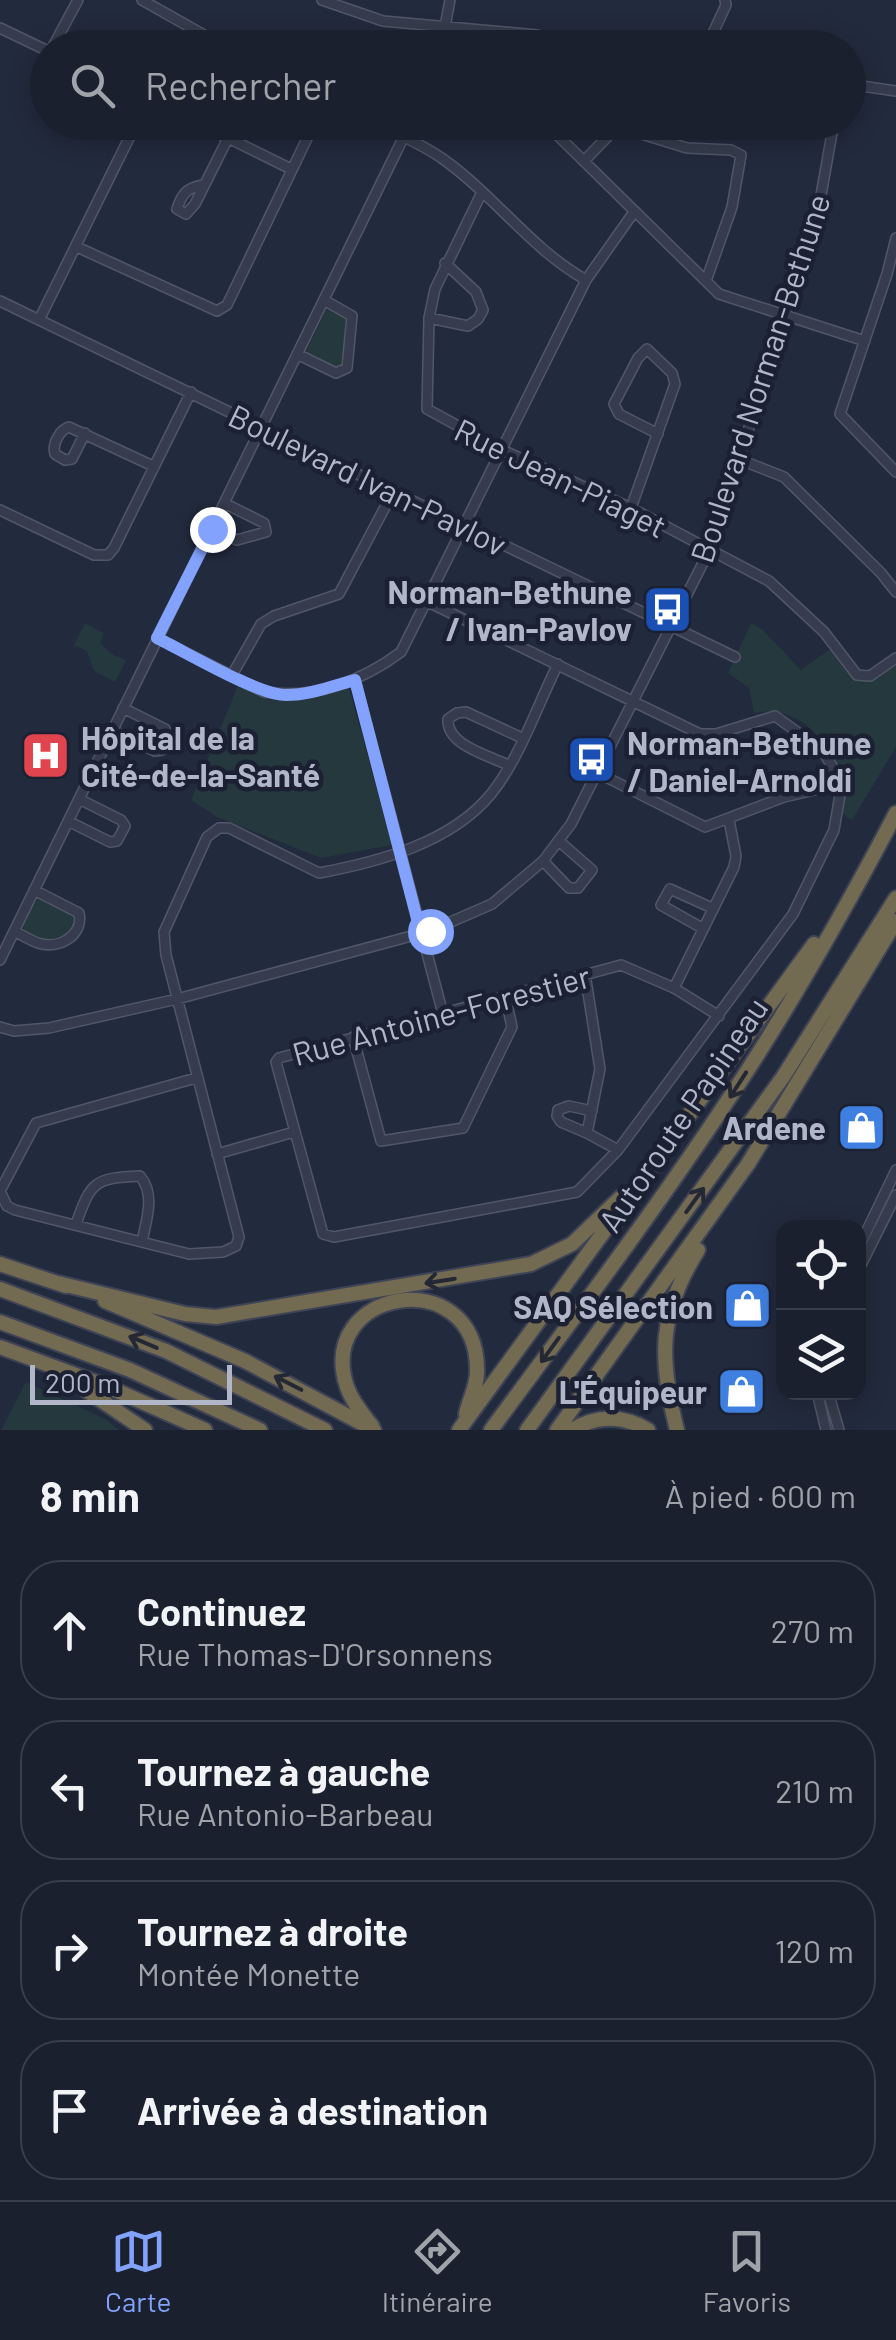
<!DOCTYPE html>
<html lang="fr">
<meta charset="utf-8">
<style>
body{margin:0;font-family:Barlow,sans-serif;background:#232836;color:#f1f3f6}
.controls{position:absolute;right:30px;bottom:30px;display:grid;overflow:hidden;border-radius:20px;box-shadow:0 5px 25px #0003}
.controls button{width:90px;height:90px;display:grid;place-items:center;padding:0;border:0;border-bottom:2px solid #383e4a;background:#1a202e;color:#f1f3f6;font:50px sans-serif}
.scale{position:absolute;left:30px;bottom:25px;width:202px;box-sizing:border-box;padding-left:10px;border:5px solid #b1b7c9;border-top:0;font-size:28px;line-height:35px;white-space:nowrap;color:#b1b7c9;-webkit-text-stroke:8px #1b2132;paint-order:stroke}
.stop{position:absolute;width:30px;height:30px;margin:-22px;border:8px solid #82a2fd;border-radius:50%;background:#fff}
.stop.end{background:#82a2fd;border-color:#fff;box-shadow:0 2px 10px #0008}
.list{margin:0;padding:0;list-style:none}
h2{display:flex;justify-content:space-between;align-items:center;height:130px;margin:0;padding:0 40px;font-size:42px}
h2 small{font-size:32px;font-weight:400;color:#9fa3aa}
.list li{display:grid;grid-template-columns:65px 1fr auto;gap:30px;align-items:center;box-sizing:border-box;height:140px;margin:0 20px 20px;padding:0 20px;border:2px solid #383e4a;border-radius:40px}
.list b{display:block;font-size:38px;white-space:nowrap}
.list p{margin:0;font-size:32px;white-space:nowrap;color:#9fa3aa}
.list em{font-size:32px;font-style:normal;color:#9fa3aa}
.icon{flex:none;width:55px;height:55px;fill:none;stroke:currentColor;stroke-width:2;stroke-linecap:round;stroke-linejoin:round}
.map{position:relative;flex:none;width:896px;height:1430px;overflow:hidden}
.search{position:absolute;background:#1a202e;box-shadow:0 5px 25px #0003;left:30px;right:30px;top:30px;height:110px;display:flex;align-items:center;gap:25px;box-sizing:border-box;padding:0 35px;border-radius:55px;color:#9fa3aa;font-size:38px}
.sheet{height:770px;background:#1a202e}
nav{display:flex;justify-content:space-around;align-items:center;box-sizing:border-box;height:140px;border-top:2px solid #383e4a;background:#1a202e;font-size:28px;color:#9fa3aa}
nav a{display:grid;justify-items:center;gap:5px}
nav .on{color:#82a2fd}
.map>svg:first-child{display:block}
</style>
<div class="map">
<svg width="896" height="1430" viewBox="0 0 896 1430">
<rect width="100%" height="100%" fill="#222a3d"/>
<path fill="#24383e" d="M330,308L346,316L347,320L343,363L338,368L306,352L325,311Z
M85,623L104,633L100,643L113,655L126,660L115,682L94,671L87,651L74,645Z
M751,623L762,629L801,670L830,649L846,671L858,680L875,678L896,664V747L852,820L843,814C845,764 811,701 754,713L749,688L728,673Z
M239,683L270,700L309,695L348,684L392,845L321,858L217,817L191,800Z
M39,899L75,916V924L69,934L47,940L24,930C23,921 31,903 39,899Z
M26,1382L107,1420L119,1430H1Z"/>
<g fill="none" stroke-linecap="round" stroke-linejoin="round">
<defs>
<path id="minor" d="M142,0L227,48
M322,0L383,21L537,35L596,48
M0,28L48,51
M52,48L78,0
M441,48L450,0
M706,48L726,5L725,0
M848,84L896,91
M196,122L291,169
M374,122C397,134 422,144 443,159C495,196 531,249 586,280
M544,122L719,294L865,341
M584,161L613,131L625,129L687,148L731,150L741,155L732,207L706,281
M203,185C187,188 182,193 177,209L186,214L195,204L228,138
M482,192L435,289L429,318L427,409L502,450L631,508L769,581L824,632L857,675L870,676L896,658
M896,238L887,274L840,414L896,472
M77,247L217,311L227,305L315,122
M0,301L735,657
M429,318L468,326L478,319L483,310L476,292L445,263
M39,320L137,122
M297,354L336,373L347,368L352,316L324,300
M85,433L72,459L65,460L55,454C52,445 59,430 69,427L153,466
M738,459L784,477L881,573L896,592
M631,508L675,384L672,373L647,349L638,358L614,404L619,414L658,434
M0,510L94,555H108L114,548L191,392
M211,529L237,540L266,532L264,523L224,503
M428,602L700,734H716L775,716L822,750L832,766L840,795L834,830L793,914L618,1150L577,1192L334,1237L323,1234L276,1062L279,1058L621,965L674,988L719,1016
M157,638L264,692C313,700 362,681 401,652L586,280L634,212
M232,675L261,624L274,616L339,594L393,492
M355,680L443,1014
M112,730L155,751L162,750L169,736L165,729L123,708
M508,765C488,755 446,745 448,719L457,713L466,712L522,738
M598,773L705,827L784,797L836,785
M68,821L110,842L117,841L125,826L121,820L79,799
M543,861L569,888H578L592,870L560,842
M702,928L661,905L670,889L712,908
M14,931C22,935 30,940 38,943C59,950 84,935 79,913L34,890
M0,960L411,122
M585,974L600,1069L587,1133L618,1150
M674,988L734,867L736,856L729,820
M0,1027L14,1031L49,1028L177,999L430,931L492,904L543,861L571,824L710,549L818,212L834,122
M353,1037L381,1141L463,1128L512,1027L505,995
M587,1133L561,1122L557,1116L558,1110L569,1106L592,1111
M217,1154L294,1132
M0,1191L7,1206L15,1210L189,1254L223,1252L236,1246L239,1237L166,955L164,932L207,837L219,828H229L319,873C378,862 451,843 491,794C520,758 537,706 558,664
M0,1191L36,1123L196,1078
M76,1224C91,1181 95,1178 140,1176C156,1195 146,1220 142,1242
M858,1249L896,1170
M858,1271L896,1195
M817,1392L826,1430
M828,1392L839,1430"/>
<path id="highway" d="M0,1264L66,1286
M58,1283L185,1314L216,1317L531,1264L572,1244L621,1197
M0,1289L166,1351L325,1430
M105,1301L245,1361L374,1430
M0,1322L130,1370L260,1430
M0,1347L106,1386L205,1430
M65,1376L145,1430
M372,1426C363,1414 352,1402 347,1387C314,1288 476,1262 477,1369C478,1385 469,1399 466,1414
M459,1430L814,944
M491,1430C569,1324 649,1219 722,1109C786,1014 843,914 896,813
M527,1430L783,1077L896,898
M557,1430L748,1164L896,921
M572,1430C597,1415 623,1415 648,1430
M677,1430C659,1359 658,1314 698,1250"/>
</defs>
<use href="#minor" stroke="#515768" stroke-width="12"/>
<use href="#highway" stroke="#3e4455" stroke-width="18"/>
<use href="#minor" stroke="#363c4d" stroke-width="9"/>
<use href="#highway" stroke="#736a52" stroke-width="14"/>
</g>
<defs><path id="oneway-shaft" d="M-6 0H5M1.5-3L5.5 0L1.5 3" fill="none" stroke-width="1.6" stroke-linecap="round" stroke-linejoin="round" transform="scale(2.5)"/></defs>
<g stroke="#242835">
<use href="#oneway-shaft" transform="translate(738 1085) rotate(123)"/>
<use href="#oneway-shaft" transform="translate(695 1200) rotate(-54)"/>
<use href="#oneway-shaft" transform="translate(440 1281) rotate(171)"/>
<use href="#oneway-shaft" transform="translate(143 1342) rotate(-157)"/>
<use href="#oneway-shaft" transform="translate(550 1350) rotate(126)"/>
<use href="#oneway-shaft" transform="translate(288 1383) rotate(-153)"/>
</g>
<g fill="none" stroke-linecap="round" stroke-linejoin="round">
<path stroke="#82a2fd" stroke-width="12" d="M212,529L157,638C186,652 258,695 286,695C310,695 333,686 355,680L421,934L430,931"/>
</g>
<defs>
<symbol id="bus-square" viewBox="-11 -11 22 22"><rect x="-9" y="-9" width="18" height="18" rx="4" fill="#1a4fb4" stroke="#1b2132"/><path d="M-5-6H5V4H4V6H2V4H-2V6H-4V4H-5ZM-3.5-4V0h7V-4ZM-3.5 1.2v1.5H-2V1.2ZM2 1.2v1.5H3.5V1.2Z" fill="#fff"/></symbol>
<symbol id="hospital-square" viewBox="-11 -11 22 22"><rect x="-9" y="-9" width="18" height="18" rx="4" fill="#e0444e" stroke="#1b2132"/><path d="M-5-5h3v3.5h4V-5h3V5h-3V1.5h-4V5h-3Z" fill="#fff"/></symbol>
<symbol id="shop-square" viewBox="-11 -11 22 22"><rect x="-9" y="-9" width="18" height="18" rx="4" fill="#3f7fe0" stroke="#1b2132"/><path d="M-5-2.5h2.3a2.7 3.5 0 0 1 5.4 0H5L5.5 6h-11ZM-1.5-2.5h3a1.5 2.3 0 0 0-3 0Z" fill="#fff"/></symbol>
</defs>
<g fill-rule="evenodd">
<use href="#bus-square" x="640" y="582" width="55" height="55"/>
<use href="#hospital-square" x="18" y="728" width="55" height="55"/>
<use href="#bus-square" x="564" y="732" width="55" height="55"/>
<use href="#shop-square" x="834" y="1100" width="55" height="55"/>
<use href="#shop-square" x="720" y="1278" width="55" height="55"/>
<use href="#shop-square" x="714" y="1364" width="55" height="55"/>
</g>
<g text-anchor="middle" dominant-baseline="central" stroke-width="9" stroke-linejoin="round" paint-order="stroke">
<g font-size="32" fill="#b1b7c9" stroke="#1b2132">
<text transform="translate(759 378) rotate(-72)">Boulevard Norman-Bethune</text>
<text transform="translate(561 477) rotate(26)">Rue Jean-Piaget</text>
<text transform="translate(368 479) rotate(26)">Boulevard Ivan-Pavlov</text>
<text transform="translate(441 1014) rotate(-15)">Rue Antoine-Forestier</text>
<text transform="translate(682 1114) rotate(-56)">Autoroute Papineau</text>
</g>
<g font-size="32" font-weight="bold" fill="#b1b7c9" stroke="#1b2132" text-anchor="end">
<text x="632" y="591">Norman-Bethune<tspan x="632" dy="37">/ Ivan-Pavlov</tspan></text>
<text x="81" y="737" text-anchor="start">Hôpital de la<tspan x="81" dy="37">Cité-de-la-Santé</tspan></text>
<text x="627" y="742" text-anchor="start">Norman-Bethune<tspan x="627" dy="37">/ Daniel-Arnoldi</tspan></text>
<text x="826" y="1127">Ardene</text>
<text x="713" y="1306">SAQ Sélection</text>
<text x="707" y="1391">L'Équipeur</text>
</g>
</g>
</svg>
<div class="controls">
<button><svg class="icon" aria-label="locate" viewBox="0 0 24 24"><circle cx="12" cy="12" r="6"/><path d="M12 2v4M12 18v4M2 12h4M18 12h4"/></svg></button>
<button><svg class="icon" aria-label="layers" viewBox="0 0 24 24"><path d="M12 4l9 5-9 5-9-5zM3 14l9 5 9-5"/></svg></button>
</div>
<div class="scale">200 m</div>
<div class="stop" style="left:430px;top:931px"></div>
<div class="stop end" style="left:212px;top:529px"></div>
<div class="search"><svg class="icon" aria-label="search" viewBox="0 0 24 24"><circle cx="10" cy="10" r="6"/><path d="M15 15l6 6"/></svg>Rechercher</div>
</div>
<section class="sheet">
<h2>8 min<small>À pied · 600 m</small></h2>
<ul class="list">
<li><svg class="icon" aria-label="ahead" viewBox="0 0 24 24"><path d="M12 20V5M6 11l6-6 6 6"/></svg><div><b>Continuez</b><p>Rue Thomas-D'Orsonnens</p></div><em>270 m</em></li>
<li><svg class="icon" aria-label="left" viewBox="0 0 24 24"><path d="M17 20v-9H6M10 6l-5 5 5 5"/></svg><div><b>Tournez à gauche</b><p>Rue Antonio-Barbeau</p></div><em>210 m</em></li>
<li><svg class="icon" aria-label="right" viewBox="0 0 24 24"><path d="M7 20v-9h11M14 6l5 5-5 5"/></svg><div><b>Tournez à droite</b><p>Montée Monette</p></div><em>120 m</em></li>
<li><svg class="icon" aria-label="arrive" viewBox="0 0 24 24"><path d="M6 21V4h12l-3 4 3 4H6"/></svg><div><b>Arrivée à destination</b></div></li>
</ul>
</section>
<nav>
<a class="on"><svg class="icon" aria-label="map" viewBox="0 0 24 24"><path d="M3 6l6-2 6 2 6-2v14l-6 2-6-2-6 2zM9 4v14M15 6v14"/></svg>Carte</a>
<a><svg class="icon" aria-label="directions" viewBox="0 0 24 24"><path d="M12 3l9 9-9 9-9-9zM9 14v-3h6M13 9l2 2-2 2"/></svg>Itinéraire</a>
<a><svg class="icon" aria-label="saved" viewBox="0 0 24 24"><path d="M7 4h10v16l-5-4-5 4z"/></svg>Favoris</a>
</nav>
